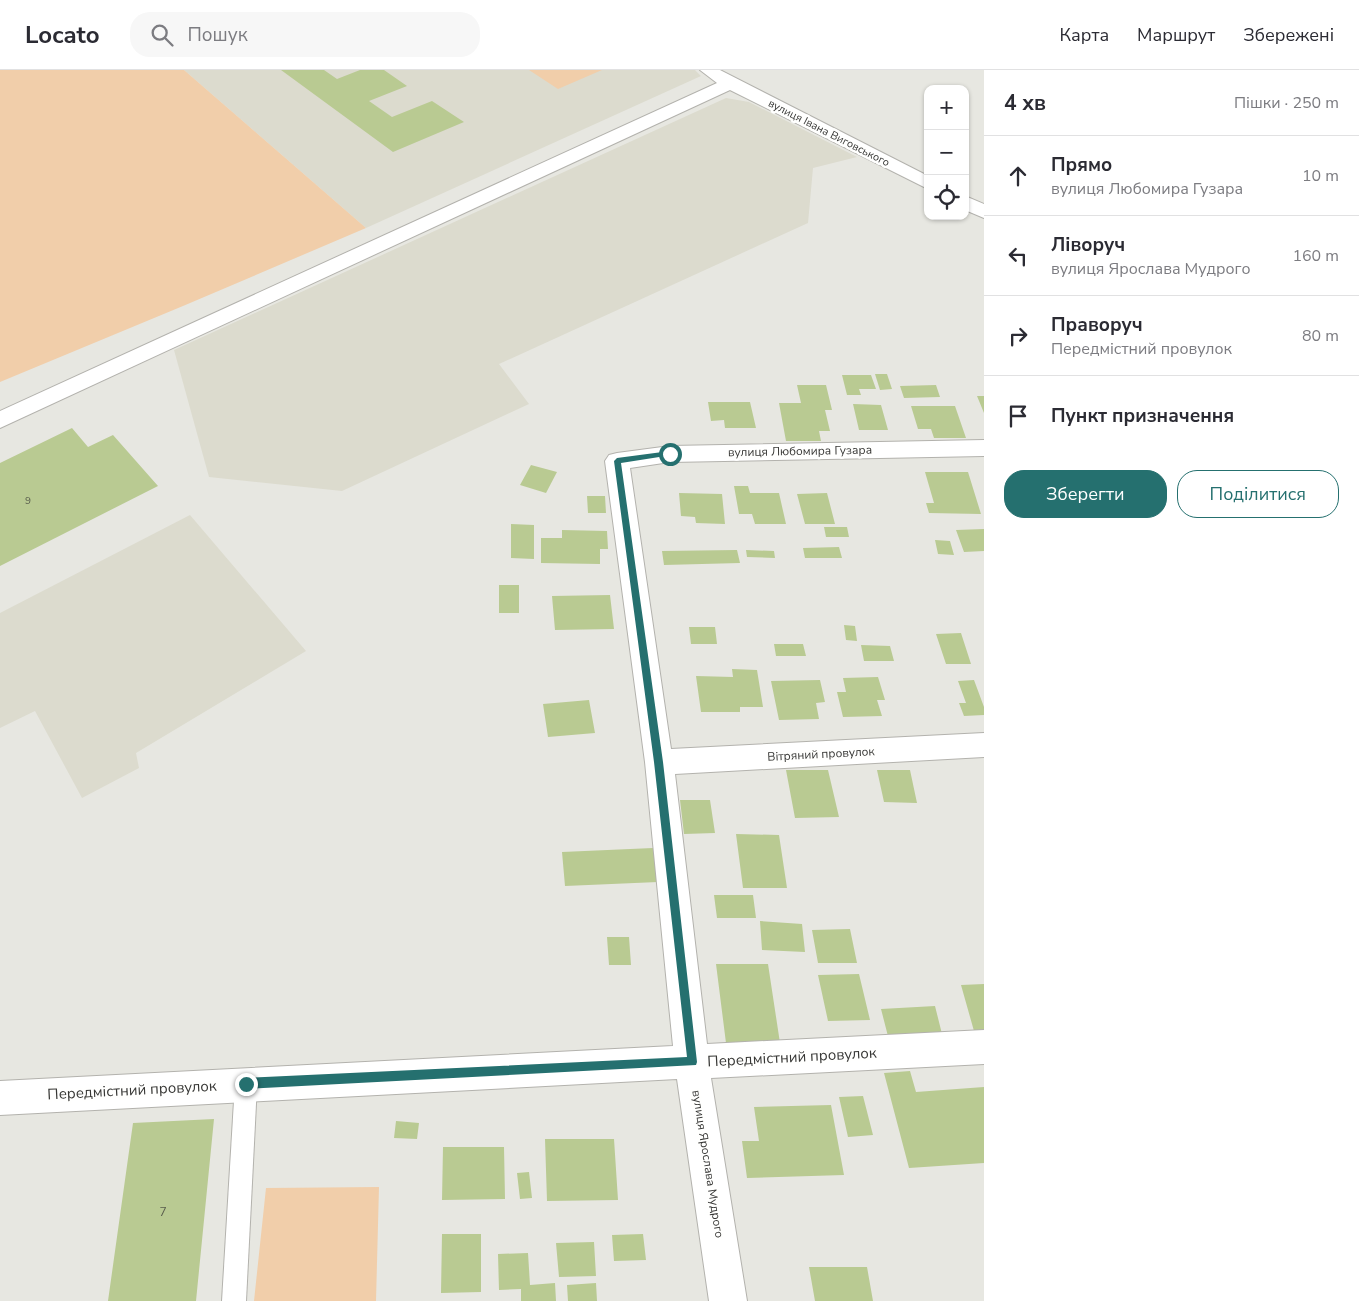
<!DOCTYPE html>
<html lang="uk">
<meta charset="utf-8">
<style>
body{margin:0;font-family:"Nunito Sans",sans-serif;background:#f7f7f7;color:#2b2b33}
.controls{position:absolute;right:15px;top:15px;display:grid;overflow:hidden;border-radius:10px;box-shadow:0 1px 4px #0004}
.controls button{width:45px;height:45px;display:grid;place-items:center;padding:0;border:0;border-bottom:1px solid #e1e1e2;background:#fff;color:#2b2b33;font:25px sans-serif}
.stop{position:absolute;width:15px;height:15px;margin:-11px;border:4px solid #25706f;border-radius:50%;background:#fff}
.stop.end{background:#25706f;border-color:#fff;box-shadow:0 1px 5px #0008}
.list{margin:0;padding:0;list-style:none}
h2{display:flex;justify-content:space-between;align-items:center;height:65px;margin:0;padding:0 20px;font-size:21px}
h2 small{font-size:16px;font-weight:400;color:#7c7c81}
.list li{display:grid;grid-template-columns:32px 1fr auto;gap:15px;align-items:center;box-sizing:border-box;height:80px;padding:0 20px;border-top:1px solid #e1e1e2}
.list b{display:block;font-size:19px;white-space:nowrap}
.list p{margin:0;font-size:16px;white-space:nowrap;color:#7c7c81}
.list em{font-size:16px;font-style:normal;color:#7c7c81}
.actions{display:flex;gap:10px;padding:15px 20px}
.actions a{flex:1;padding:11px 0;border:1px solid #25706f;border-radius:20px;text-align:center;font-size:18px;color:#25706f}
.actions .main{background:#25706f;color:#fff}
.icon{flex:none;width:28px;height:28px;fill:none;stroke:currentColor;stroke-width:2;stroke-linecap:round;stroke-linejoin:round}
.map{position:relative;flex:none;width:984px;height:1231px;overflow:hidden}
header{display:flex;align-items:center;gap:30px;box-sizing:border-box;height:70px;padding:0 25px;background:#fff;border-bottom:1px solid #e1e1e2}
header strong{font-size:24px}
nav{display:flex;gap:28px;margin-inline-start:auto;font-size:18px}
.search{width:350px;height:45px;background:#f7f7f7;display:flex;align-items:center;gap:12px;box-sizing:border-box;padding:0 18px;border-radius:20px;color:#7c7c81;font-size:19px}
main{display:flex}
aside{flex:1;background:#fff}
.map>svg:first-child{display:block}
</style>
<header>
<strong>Locato</strong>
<div class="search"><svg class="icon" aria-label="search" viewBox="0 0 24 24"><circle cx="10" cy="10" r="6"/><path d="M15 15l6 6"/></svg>Пошук</div>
<nav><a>Карта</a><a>Маршрут</a><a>Збережені</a></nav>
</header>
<main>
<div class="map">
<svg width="984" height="1231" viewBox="0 0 984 1231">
<rect width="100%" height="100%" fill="#e7e7e1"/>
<path fill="#dcdbce" d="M184,0H695L701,6L366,158Z
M726,28L749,32L857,87L813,98L808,153L499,294L529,334L342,421L209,407L174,280Z
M190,445L306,581L136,683L139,698L82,728L35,641L0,658V543Z"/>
<path fill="#f1ceaa" d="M0,0H184L366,158L183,236L0,312Z
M529,0H602L558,19Z
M379,1117L376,1231H254L266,1118Z"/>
<path fill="#b9ca92" d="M281,0H324L337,9L360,0H384L407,16L369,31L392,47L432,31L464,52L393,82Z
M875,304H887L892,319L880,320Z
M842,305H871L876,319H859L861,325H847Z
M797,315H826L832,340H825L830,361H819L821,371H786L779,333H801Z
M936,315L940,327L904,328L900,316Z
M977,326H984V343Z
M708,332H750L756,358H725L724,350L711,351Z
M853,334L881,335L888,360H859Z
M911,336H955L966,368H934L931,359H918Z
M72,358L88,377L113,365L158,416L0,496V393Z
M531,395L557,402L546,423L520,415Z
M925,402H968L981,444L929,443L926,433H934Z
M734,416H748L750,423H779L786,454H755L752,444H739Z
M679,423L722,424L725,454L696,453L695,447L681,446Z
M827,423L835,454H805L797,424Z
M587,426H605L606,443H588Z
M511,454L534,455V489L511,488Z
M824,457H847L849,467H826Z
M984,459V481L964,482L956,460Z
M562,460L607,461L608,479H600V494L541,493V468H562Z
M935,470L950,471L954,485L938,484Z
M839,477L842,488H805L803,478Z
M737,480L740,493L664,495L662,481Z
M746,480L774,481L775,488L747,487Z
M499,515H519V543H499Z
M610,525L614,559L555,560L552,526Z
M844,555L855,556L857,571L846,570Z
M689,557H715L717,574H691Z
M961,563L971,594H946L936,564Z
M774,574H803L806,586H776Z
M861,575L890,576L894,591H864Z
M732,599L757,600L763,637H740V642H701L696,606L733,607Z
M878,607L885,630H877L882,646L843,647L837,622H846L843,608Z
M820,610L825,632L816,633L819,649L779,650L771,611Z
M974,610L984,637V645L964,646L959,633H966L958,611Z
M589,630L595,663L548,667L543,634Z
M786,700H828L839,747L795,748Z
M877,700H910L917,733L884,732Z
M680,730H710L715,763L684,764Z
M736,764L779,765L787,818H743Z
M653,778L658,812L565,816L562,782Z
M714,825H753L756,848H717Z
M760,851L802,854L805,882L762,880Z
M850,859L857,893H818L812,860Z
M607,867H629L631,895H609Z
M716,894H768L780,973H726Z
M859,904L870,950L828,951L818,905Z
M984,914V960L974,961L961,915Z
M935,936L944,972L890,974L881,939Z
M910,1001L916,1022L984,1017V1093L909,1098L884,1003Z
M863,1026L873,1065L848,1067L839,1027Z
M831,1035L844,1105L747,1108L742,1071H759L754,1037Z
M214,1049L196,1231H108L133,1053Z
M396,1051L419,1053L417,1069L394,1068Z
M545,1069H614L618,1130L547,1131Z
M443,1077H504L505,1129L442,1130Z
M529,1102L532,1128L520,1129L517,1103Z
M442,1164H481V1222L441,1223Z
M643,1164L646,1190L614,1191L612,1165Z
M594,1172L596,1206L559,1207L556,1173Z
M528,1183L530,1215L555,1213L556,1231H521V1219L499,1220L498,1184Z
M809,1197H867L873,1231H815Z
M596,1213L597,1231H568L567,1215Z"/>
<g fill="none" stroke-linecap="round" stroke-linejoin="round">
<defs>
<path id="service" d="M246,1003L254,1006L257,1014L246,1231H222L235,1014L238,1006Z"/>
<path id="minor" d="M700,0H720L928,106V119L730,20L0,358V341L717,13Z
M965,126L984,134V148L965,140Z
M984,370V386L670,392L630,398L671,679L984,663V687L675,704L707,974L984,960V994L711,1008L747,1231H709L677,1009L0,1045V1011L673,976L645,692L605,391L609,385L617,383L670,376Z"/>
</defs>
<use href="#service" stroke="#b3b2ad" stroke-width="2"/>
<use href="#minor" stroke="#b3b2ad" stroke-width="2"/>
<use href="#service" fill="#fff" fill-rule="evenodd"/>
<use href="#minor" fill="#fff" fill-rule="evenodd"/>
</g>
<path fill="#25706f" d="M670,381L672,382V385L621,393L663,692L697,992L696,995L246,1019L242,1017L241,1014L246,1008L687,987L654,692L614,391L617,388Z"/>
<g text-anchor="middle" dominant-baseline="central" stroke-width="5" stroke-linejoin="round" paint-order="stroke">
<g font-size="10" fill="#585c4c">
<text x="28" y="431">9</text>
</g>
<g font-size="11" fill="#373735" stroke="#fffffe">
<text transform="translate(829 63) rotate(27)">вулиця Івана Виговського</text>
</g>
<g font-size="12" fill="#373735" stroke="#fffffe">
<text transform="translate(800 381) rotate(-1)">вулиця Любомира Гузара</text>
<text transform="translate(821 684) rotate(-3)">Вітряний провулок</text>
<text transform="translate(708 1094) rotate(81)">вулиця Ярослава Мудрого</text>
</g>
<g font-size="12" fill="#585c4c">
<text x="163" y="1142">7</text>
</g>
<g font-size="15" fill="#373735" stroke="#fffffe">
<text transform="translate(792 987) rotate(-3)">Передмістний провулок</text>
<text transform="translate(132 1020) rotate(-3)">Передмістний провулок</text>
</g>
</g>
</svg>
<div class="controls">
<button>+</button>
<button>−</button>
<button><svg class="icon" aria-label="locate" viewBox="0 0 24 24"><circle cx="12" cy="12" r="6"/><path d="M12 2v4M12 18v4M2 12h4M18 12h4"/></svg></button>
</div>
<div class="stop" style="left:670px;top:384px"></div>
<div class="stop end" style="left:246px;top:1014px"></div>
</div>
<aside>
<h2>4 хв<small>Пішки · 250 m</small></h2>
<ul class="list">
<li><svg class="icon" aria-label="ahead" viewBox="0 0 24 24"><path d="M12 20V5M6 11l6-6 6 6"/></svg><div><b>Прямо</b><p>вулиця Любомира Гузара</p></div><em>10 m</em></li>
<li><svg class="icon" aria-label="left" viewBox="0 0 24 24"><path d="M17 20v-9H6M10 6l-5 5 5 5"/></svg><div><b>Ліворуч</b><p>вулиця Ярослава Мудрого</p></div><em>160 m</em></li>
<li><svg class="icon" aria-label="right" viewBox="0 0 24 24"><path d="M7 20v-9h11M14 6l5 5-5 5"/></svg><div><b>Праворуч</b><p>Передмістний провулок</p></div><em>80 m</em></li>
<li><svg class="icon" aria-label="arrive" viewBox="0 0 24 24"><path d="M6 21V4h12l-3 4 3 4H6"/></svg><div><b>Пункт призначення</b></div></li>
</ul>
<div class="actions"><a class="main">Зберегти</a><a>Поділитися</a></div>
</aside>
</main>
